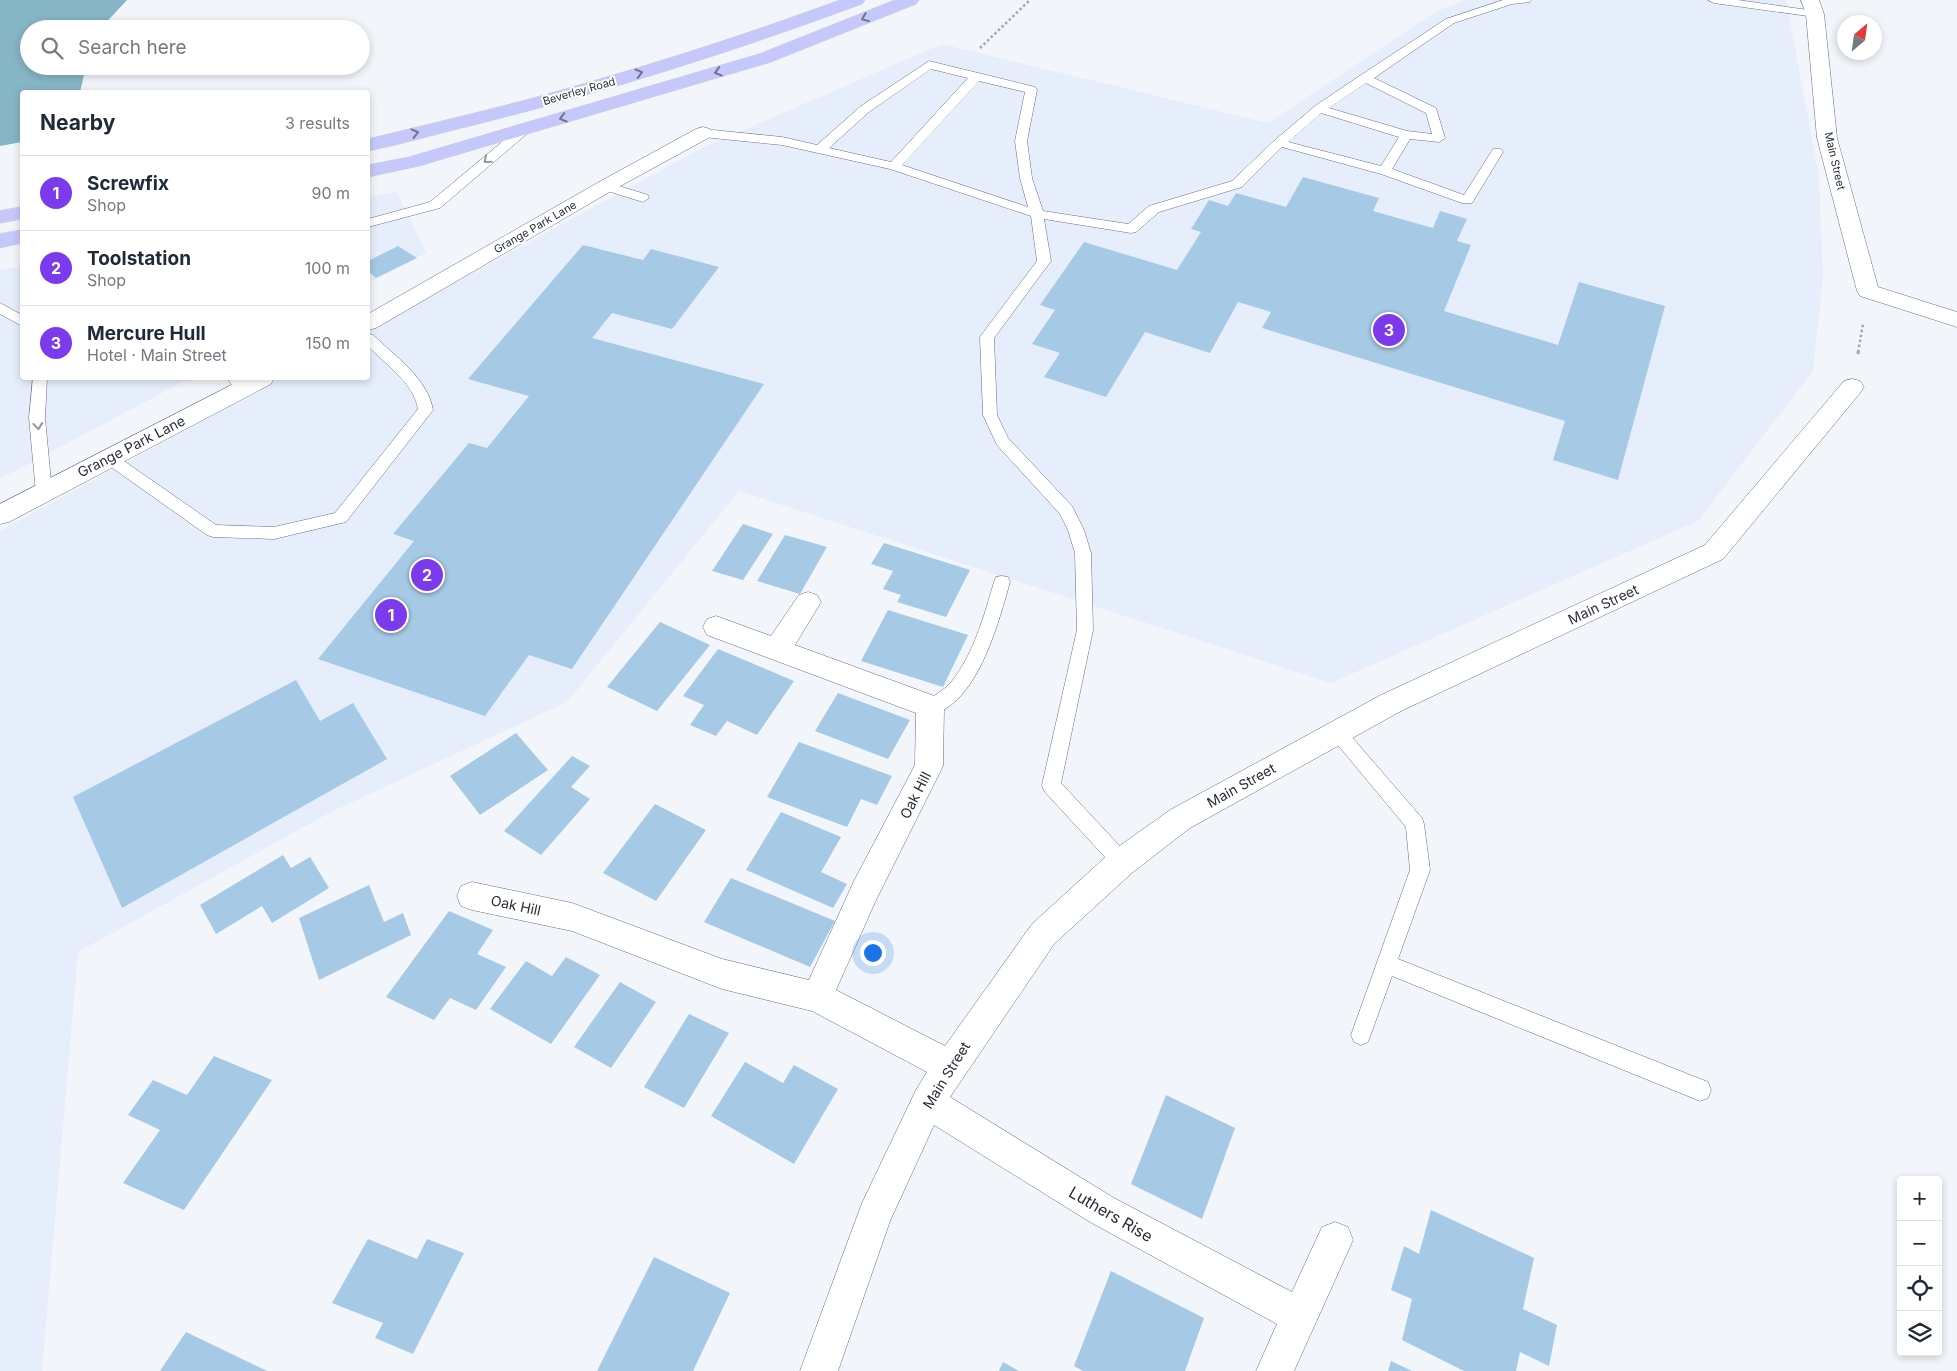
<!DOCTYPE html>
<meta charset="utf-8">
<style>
body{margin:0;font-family:Inter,sans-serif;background:#f6f6f7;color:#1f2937}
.controls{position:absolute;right:15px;bottom:15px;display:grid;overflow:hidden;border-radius:5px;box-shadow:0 2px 8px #0003}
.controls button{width:45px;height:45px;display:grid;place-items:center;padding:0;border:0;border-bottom:1px solid #e0e1e3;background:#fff;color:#1f2937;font:25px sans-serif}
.compass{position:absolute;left:1837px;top:15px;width:45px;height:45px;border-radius:50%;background:#fff;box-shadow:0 2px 8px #0003;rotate:29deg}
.you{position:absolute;left:872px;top:952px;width:18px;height:18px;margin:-12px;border:4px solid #fff;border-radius:50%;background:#1a73e8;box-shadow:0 0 0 8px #1a73e833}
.badge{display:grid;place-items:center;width:32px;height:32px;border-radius:50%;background:#7c3aed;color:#fff;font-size:16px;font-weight:700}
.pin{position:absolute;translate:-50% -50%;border:2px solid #fff;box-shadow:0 1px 5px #0006}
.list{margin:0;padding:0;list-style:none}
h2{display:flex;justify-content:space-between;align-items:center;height:65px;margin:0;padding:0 20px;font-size:21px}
h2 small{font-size:16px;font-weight:400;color:#747a83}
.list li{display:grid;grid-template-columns:32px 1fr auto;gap:15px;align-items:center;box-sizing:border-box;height:75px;padding:0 20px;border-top:1px solid #e0e1e3}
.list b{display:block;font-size:19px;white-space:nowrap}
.list p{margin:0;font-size:16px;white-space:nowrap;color:#747a83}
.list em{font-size:16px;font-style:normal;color:#747a83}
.icon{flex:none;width:28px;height:28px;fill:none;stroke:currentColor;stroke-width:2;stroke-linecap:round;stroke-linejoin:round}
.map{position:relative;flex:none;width:1957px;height:1371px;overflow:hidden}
.search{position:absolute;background:#fff;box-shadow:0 2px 8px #0003;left:20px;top:20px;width:350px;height:55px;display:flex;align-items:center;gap:12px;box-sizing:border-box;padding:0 18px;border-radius:28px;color:#747a83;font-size:19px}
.panel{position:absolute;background:#fff;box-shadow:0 2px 8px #0003;left:20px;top:90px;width:350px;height:290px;border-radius:5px}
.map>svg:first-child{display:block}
</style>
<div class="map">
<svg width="1957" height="1371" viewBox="0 0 1957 1371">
<rect width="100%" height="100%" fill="#f2f5fa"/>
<path fill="#e6eefc" d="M1465,0H1786L1819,177L1823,277L1813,371L1698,521L1331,683L739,491L567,702L331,812L78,952L42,1371H0V531L281,378H368V330L700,149L942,44L1268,123L1435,12Z
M397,192L426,253L368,283V197Z
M22,267V378H190L0,479V270Z"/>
<path fill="#86b5c6" d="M0,0H127L100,29H29V66H86L80,92H22V142L0,146Z"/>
<path fill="#a6cae6" d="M1303,177L1379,198L1373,211L1433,228L1440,211L1467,219L1457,241L1471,245L1444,311L1558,345L1579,282L1665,306L1618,480L1553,460L1565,421L1262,328L1271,312L1238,302L1210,353L1145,332L1106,397L1044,377L1060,353L1032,344L1055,310L1040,305L1084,242L1177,270L1201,232L1191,229L1209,200L1228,206L1236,193L1286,207Z
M583,245L643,260L651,249L719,267L672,329L612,313L592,338L764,384L572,669L529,655L485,716L318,659L414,541L393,534L469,443L487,448L529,396L468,379Z
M398,246L417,258L376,278L368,271V261Z
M743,524L773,534L743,580L712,571Z
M785,535L827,547L800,594L757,581Z
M884,543L970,570L946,617L897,602L901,595L883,589L893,571L871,564Z
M888,610L968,635L943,687L861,661Z
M660,622L710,645L657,711L607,687Z
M718,649L794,681L757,735L727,721L716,736L690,725L704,705L683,696Z
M296,680L320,721L353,703L387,759L122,908L73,797Z
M838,693L910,720L888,759L815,731Z
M516,733L548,770L480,815L450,776Z
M799,742L892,776L877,805L861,799L847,827L767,797Z
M572,756L590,766L571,787L590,799L541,855L504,831Z
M655,804L706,830L656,901L603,873Z
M781,812L841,837L821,872L847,884L833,908L746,870Z
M283,855L291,868L310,857L329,888L272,923L262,906L216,934L200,905Z
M731,878L835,921L810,967L704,922Z
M369,885L384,922L403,913L411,935L319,980L299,918Z
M449,911L493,930L477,954L506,967L476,1010L450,998L434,1020L386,997Z
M566,957L600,975L551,1044L490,1009L526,961L552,976Z
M620,982L656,1002L611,1068L574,1047Z
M689,1014L729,1033L684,1108L644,1087Z
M214,1056L272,1080L184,1210L123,1183L160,1130L128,1115L153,1080L187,1095Z
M745,1062L783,1083L794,1065L838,1089L794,1164L711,1116Z
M1166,1095L1235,1128L1202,1219L1131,1184Z
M1431,1210L1534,1258L1523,1309L1557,1325L1549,1366L1520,1352L1516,1371H1464L1402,1340L1412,1299L1391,1290L1404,1246L1419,1254Z
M368,1239L417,1259L427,1239L464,1253L413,1354L375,1338L383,1323L332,1303Z
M654,1257L730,1293L693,1371H597Z
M1111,1271L1204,1318L1185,1371H1083L1074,1366Z
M186,1332L267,1371H160Z
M1391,1361L1412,1371H1388Z
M1003,1362L1019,1371H999Z"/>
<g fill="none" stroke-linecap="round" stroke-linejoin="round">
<defs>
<path id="lane" d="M1503,0H1532L1530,2L1512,4L1454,23L1374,78L1436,108L1445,138L1439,142L1410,139L1392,169L1464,195L1493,149H1501L1503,152L1472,203H1462L1381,174L1282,147L1242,187L1159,212L1136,232L1131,233L1044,219L1051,261L994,338L997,415L1008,438L1072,506L1084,530L1091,553L1093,630L1061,783L1129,856L1132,862L1129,868L1122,871L1115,868L1044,791L1042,785L1077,630L1075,553L1068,530L1060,514L997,445L983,415L980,337L1037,261L1031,216L890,169L782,145L703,137L697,133L703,129L782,137L817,145L861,106L929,61L1035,87L1037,90L1027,141L1032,178L1043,211L1128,224L1149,206L1232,181L1275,140L1315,106L1361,75L1446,19ZM931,69L968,78L891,162L829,148L869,112ZM979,81L1025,92L1015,141L1020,178L1028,207L902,165ZM1366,83L1426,113L1432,134L1407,131L1329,108ZM1321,113L1399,137L1381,166L1288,142Z
M1708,0H1738L1815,11L1821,14L1815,17L1714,3Z
M525,125L531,129L529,132L440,208L368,227V219L430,202L521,126Z
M606,182L648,195L649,198L643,202L601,189L600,186Z
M0,303L22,315V326L0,314Z
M368,333L373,335C395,356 428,379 433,410L346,522L274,539L213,537L207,535L104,462L101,458L104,454L109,452L114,454L216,525L274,527L335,513L418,409C414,383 385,364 368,346Z
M33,378H47L45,418L52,492L50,496L44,498L38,496L36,492L29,418Z
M227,378H242L251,388L249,392C239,395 232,386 227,378Z
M1002,576L1008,577L1010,582C999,621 981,688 945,709C937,714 932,717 924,714L921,709C926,698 944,692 952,681C974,653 984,616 994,582L996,577Z
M1338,725L1344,728L1422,818L1424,824L1430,870L1398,959L1708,1082L1711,1090L1708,1098L1700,1101L1392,976L1368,1042L1361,1045L1354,1042L1351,1035L1410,870L1406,827L1332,738L1329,733L1332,728Z"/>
<path id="street" d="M1801,0H1819L1824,14L1837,138L1878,287L1957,312V327L1860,296L1857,291L1817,138L1806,14Z
M703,127L710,129L713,133L710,137L613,190L376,328L368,330V314L599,182L696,129Z
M245,378H274L271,384L9,522L0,524V504Z
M1852,379L1860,381L1864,387L1860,393L1723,559L1401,711L1190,828L1133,872L1054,944L950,1097L1114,1198L1292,1292L1322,1227L1335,1222L1348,1227L1353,1240L1294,1371H1256L1277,1324L1090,1222L934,1125L890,1221L838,1371H800L862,1203L916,1090L927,1072L812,1011L722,989L572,931L472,910L461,906L457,896L461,886L472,882L572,903L722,959L809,980L854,881L915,765L916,713L707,635L703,627L707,619L716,616L771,636L799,595L808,592L817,595L821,602L795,645L940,698L944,706L943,766L876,900L836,990L945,1046L1032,924L1111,852L1170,810L1381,695L1705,545L1844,381Z"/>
<path id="highway" d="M840,0H865L862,4C735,51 606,92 474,125C439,133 403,144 368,151V139C420,126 473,114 526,100C632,71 737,38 840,0Z
M895,0H919L916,4L771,62L419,166L368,177V165L409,157L759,54Z
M22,207V219L0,223V211Z
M22,230V243L0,248V234Z"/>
</defs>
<use href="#lane" stroke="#627089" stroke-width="1"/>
<use href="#street" stroke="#627089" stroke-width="1"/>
<use href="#highway" stroke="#d0d1d3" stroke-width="1"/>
<path stroke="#a3a7ae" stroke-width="2.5" stroke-dasharray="2.5 2.5" stroke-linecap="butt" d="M980,48L1030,0
M1859,347L1863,324"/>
<path stroke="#a3a7ae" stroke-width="3" stroke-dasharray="4 4" stroke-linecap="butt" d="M1858,354L1859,346"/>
<use href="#lane" fill="#fff" fill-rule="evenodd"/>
<use href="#street" fill="#fff" fill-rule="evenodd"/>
<use href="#highway" fill="#c5c8fb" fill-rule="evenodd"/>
</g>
<defs><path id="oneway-chevron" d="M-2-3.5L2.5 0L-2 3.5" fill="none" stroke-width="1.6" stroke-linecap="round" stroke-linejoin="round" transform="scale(1.25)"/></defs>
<g stroke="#6f7390">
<use href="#oneway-chevron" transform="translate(865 18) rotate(158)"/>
<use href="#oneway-chevron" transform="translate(718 72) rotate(164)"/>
<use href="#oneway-chevron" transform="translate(639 73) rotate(-16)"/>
<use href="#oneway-chevron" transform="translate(563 118) rotate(164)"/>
<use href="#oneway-chevron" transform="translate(415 133) rotate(-14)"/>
</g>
<g stroke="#94969c">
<use href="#oneway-chevron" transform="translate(487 160) rotate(140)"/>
<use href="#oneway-chevron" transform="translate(38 426) rotate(85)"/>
</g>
<g text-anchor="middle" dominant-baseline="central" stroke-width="4" stroke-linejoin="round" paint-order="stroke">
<g font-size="11" fill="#282e38" stroke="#fff">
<text transform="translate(579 91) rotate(-16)">Beverley Road</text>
<text transform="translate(1835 161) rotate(77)">Main Street</text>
<text transform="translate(535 227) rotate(-30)">Grange Park Lane</text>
</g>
<g font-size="14" fill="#282e38" stroke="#fff">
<text transform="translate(131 446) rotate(-27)">Grange Park Lane</text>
<text transform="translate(1603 604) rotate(-25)">Main Street</text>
<text transform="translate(1241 785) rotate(-29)">Main Street</text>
<text transform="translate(915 795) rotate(-63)">Oak Hill</text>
<text transform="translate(516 905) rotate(12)">Oak Hill</text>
<text transform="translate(946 1075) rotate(-58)">Main Street</text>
</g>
<g font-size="16" fill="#282e38" stroke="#fff">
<text transform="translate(1111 1214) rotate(30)">Luthers Rise</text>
</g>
</g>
</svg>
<div class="controls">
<button>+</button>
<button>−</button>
<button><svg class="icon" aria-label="locate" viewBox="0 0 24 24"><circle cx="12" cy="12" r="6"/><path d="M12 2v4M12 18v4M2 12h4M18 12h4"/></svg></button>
<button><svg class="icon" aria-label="layers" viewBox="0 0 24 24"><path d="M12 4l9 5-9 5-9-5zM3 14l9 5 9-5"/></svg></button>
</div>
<svg class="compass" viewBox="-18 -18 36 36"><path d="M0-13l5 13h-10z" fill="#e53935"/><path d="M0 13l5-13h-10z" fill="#747a83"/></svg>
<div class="you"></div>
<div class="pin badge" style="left:391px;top:615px">1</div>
<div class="pin badge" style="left:427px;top:575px">2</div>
<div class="pin badge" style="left:1389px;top:330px">3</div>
<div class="search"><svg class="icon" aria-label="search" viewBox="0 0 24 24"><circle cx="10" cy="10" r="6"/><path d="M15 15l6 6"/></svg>Search here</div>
<section class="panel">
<h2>Nearby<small>3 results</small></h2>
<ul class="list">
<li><span class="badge">1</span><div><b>Screwfix</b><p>Shop</p></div><em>90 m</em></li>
<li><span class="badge">2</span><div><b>Toolstation</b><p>Shop</p></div><em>100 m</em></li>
<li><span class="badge">3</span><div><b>Mercure Hull</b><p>Hotel · Main Street</p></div><em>150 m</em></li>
</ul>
</section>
</div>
